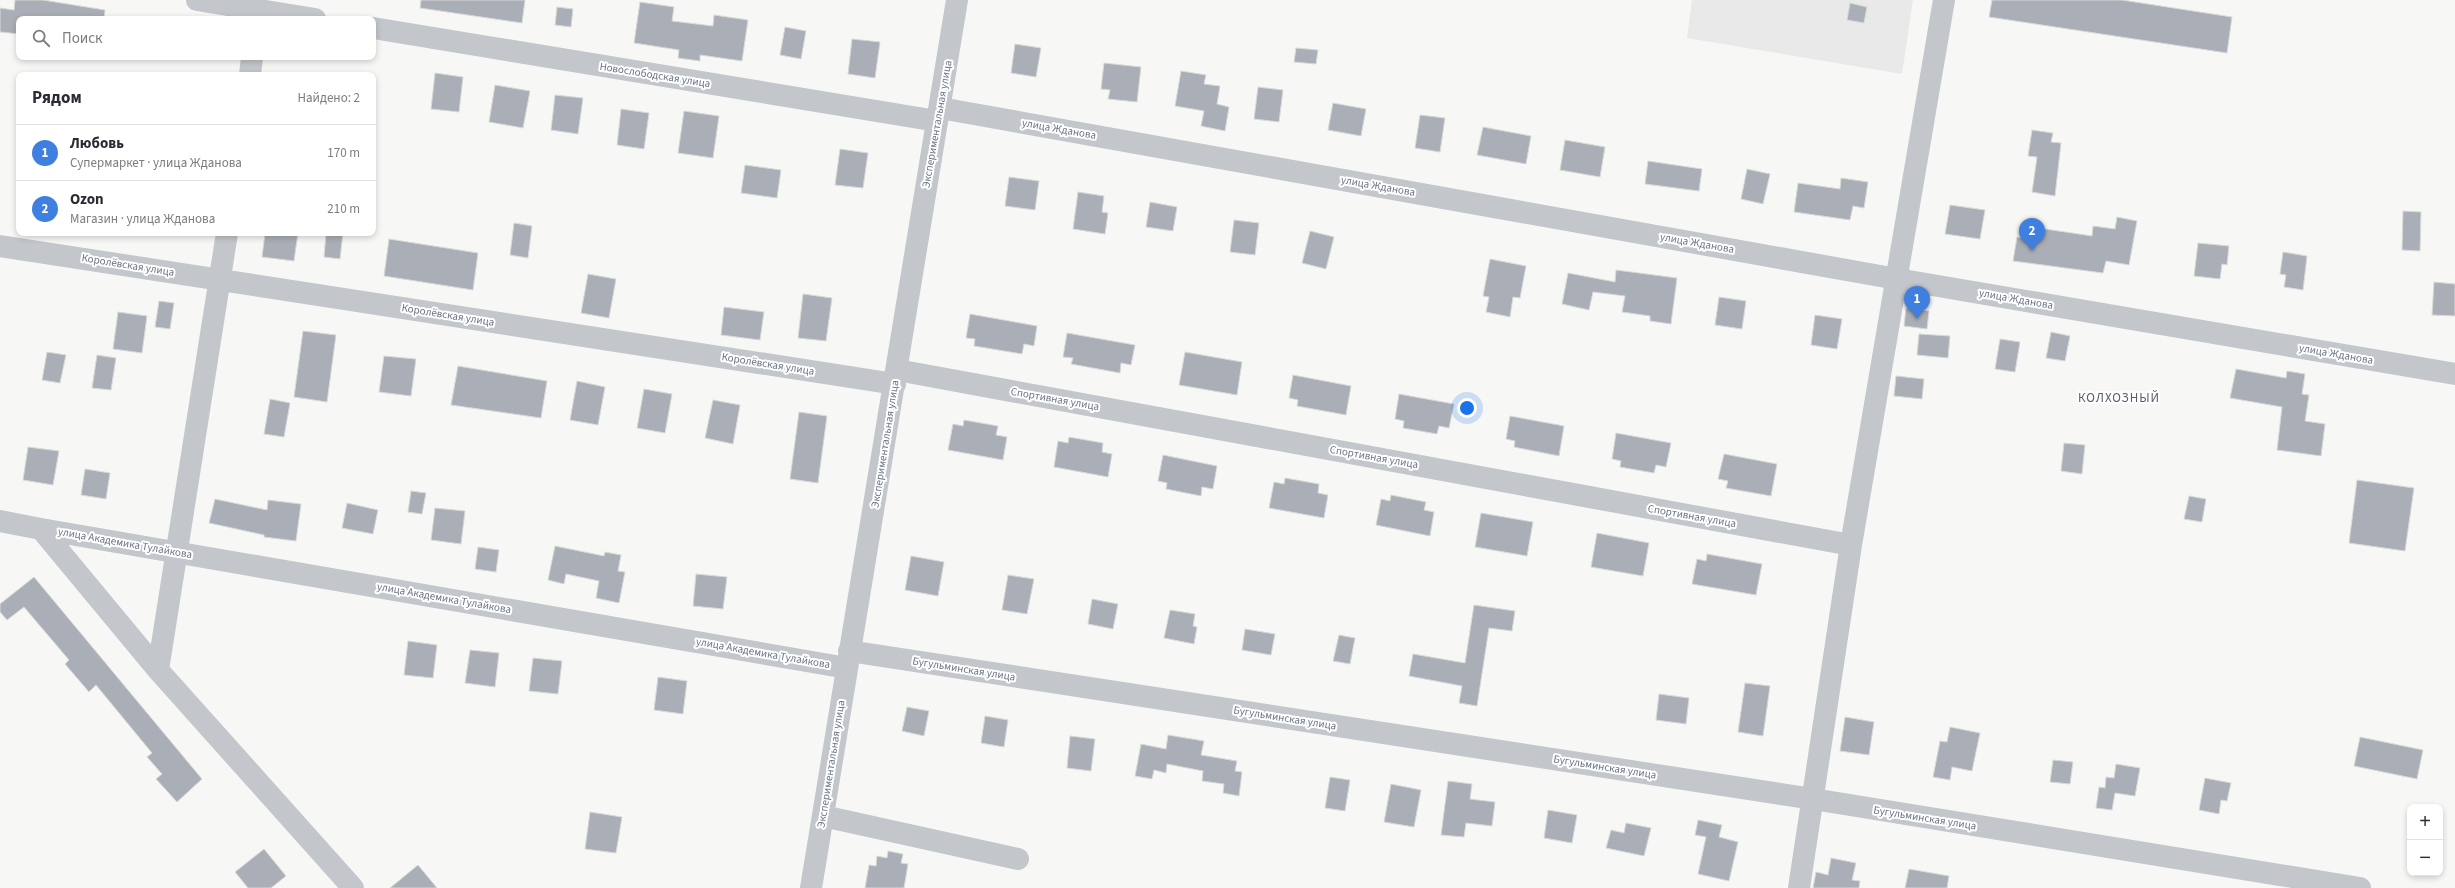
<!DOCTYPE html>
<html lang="ru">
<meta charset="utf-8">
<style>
body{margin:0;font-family:"Source Sans 3",sans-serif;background:#f7f7f7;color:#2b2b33}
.controls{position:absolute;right:12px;bottom:12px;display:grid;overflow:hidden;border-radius:8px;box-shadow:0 2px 6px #0003}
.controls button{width:36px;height:36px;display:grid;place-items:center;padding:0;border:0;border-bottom:1px solid #e1e1e2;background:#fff;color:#2b2b33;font:20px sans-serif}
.you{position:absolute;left:1467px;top:408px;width:14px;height:14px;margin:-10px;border:3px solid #fff;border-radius:50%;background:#1a73e8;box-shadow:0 0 0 6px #1a73e833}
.badge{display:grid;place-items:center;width:26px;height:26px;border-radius:50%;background:#de702e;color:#fff;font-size:13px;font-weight:700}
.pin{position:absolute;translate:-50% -33px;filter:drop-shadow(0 1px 2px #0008)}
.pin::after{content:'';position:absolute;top:21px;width:14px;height:12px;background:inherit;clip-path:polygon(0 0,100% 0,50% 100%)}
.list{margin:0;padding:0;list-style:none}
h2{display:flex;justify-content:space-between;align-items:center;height:52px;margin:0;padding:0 16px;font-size:17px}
h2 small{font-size:13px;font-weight:400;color:#7c7c81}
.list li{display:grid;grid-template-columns:26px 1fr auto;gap:12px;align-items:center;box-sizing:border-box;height:56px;padding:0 16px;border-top:1px solid #e1e1e2}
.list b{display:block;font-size:15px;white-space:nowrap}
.list p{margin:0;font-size:13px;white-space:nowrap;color:#7c7c81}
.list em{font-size:13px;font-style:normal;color:#7c7c81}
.icon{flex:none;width:22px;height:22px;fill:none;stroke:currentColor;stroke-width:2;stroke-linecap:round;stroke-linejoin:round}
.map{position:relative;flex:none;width:2455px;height:888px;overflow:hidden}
.search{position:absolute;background:#fff;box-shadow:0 2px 6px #0003;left:16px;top:16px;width:360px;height:44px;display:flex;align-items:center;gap:10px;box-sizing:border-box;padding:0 14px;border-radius:8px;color:#7c7c81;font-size:15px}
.panel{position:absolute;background:#fff;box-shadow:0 2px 6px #0003;left:16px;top:72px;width:360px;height:164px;border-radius:8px}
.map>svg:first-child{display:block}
</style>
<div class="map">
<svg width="2455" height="888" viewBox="0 0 2455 888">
<rect width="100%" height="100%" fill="#f7f8f5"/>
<path fill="#e8e9e8" d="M1692,0H1913L1902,74L1687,38Z"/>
<path fill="#aaafb7" stroke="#d9d9d7" d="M15,0H43L105,10L104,19H19V34L0,32V8L14,10Z
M421,0H525L522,23L420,8Z
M1992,0H2122L2232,17L2227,53L1989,17Z
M640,2L674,7L672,21L713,26L714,15L748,20L742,61L700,55V61L678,58L679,50L634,43Z
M1850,3L1867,7L1864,23L1847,20Z
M557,7L573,9L571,27L555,25Z
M785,27L806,31L801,59L780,55Z
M852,39L880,42L875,78L848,74Z
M1015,44L1041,48L1036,77L1011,73Z
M1296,48L1318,50L1316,64L1294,62Z
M1104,63L1141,67L1137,102L1108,99L1110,90L1101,89Z
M1181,71L1206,75L1204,84L1220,86L1217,104L1229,107L1225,131L1201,126L1204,111L1175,106Z
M435,73L463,77L459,112L431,109Z
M495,85L530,91L523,128L489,122Z
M1258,87L1283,90L1279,122L1254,119Z
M555,95L583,98L578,134L551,130Z
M1333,103L1366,109L1361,136L1328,130Z
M621,109L649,113L644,149L617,145Z
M684,111L719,116L713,158L678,153Z
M1420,115L1445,118L1440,152L1415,148Z
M1483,127L1531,136L1526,164L1477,155Z
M2032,130L2053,133L2051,142L2061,143L2055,196L2032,192L2037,157L2028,156Z
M1565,140L1605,147L1600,177L1560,170Z
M840,149L868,153L863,188L835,185Z
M1648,161L1702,169L1699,191L1645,184Z
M745,165L781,170L777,198L741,193Z
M1747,169L1770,174L1763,204L1741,199Z
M1009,177L1039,181L1035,210L1005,206Z
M1841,178L1868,182L1864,208L1853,206L1850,220L1794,212L1798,183L1840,189Z
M1078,192L1104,196L1102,212L1108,213L1105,234L1073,229Z
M1150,202L1177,207L1173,231L1146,227Z
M1950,205L1985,210L1980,239L1945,234Z
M2403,211L2421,212L2420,251L2402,250Z
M2117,217L2137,221L2129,265L2106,261L2103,273L2013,261L2017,237L2030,239L2032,227L2092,236L2093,226L2115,229Z
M1234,220L1259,223L1255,255L1230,252Z
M514,223L532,226L528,258L510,255Z
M1310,231L1334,237L1326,269L1302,263Z
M265,233H298L294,261L262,257Z
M326,233H343L340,259L324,257Z
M389,239L478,253L473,290L384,276Z
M2198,243L2229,246L2227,265L2222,264L2220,279L2194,276Z
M2283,252L2307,256L2303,290L2284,287L2286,275L2280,274Z
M1490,259L1526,266L1520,298L1513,297L1510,317L1486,312L1489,297L1483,296Z
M1616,270L1677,278L1671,324L1650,321V316L1622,312L1625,296L1593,292L1589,310L1562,304L1568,273L1615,282Z
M588,274L616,279L609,318L581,313Z
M2434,282L2455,284V316L2432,315Z
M803,294L832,298L826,341L798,338Z
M1719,297L1746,301L1742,329L1715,325Z
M159,301L174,303L170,329L155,327Z
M724,307L764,312L760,340L721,335Z
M1906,308L1929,311L1927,329L1904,326Z
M118,312L147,316L142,353L113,349Z
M970,314L1037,326L1034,346L1024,344L1022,354L974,346L975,339L966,338Z
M1815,315L1842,319L1837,349L1811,345Z
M303,331L336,335L327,402L294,397Z
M2051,332L2070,336L2065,361L2046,358Z
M1067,333L1135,345L1131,365L1121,363L1120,373L1071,364L1073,358L1063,357Z
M1919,334L1950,336L1948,358L1917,355Z
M2000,339L2020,342L2015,372L1995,369Z
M47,352L66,355L60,383L42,380Z
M1185,352L1242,362L1237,395L1179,385Z
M97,355L116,358L111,390L92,388Z
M384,356L416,359L411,396L379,392Z
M458,366L547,381L541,418L451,405Z
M2236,369L2286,378L2287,371L2305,374L2302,394L2309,395L2305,421L2325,424L2321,456L2277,450L2282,407L2230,398Z
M1293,375L1351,386L1346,415L1297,406L1298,400L1289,398Z
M1896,376L1924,379L1922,399L1894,396Z
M577,381L605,387L598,425L570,420Z
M644,389L672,394L665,433L637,428Z
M1399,394L1454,404L1449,428L1439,426L1437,434L1403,428L1404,421L1395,419Z
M270,399L290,403L284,437L264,434Z
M713,400L740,405L733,444L705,438Z
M799,412L827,416L818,483L790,479Z
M1510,416L1564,426L1559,456L1514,447L1515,441L1506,439Z
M964,420L998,426L996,435L1007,437L1003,460L948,450L953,424L963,426Z
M1616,433L1671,443L1666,467L1656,465L1654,473L1620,467L1621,461L1612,459Z
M1069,437L1103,443L1102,452L1112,454L1108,477L1054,467L1058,441L1068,443Z
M2064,443L2085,445L2082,474L2061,471Z
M28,447L59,451L53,485L23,480Z
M1724,454L1777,464L1771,496L1726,488L1728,481L1718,479Z
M1163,455L1217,466L1213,489L1202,487L1201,496L1166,489L1167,483L1158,481Z
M85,469L110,473L106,499L81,495Z
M1285,478L1319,484L1318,493L1328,495L1324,518L1269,508L1274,482L1284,484Z
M2357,480L2414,488L2405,551L2349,543Z
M411,491L426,493L422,514L408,512Z
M1391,495L1426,502L1424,510L1434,512L1430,536L1376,525L1381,499L1390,501Z
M2189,496L2206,499L2202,522L2184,519Z
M215,499L267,510L268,500L301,504L296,541L264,537V535L209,523Z
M347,503L378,510L373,534L342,528Z
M435,508L465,511L461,544L431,540Z
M1481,513L1533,522L1527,556L1475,547Z
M1597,533L1649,543L1643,576L1591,567Z
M555,546L604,556L605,552L621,555L618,571L625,572L619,603L596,598L599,581L566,574L564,584L548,580Z
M478,547L499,550L496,572L475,569Z
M1707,554L1762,564L1756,595L1692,584L1697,559L1706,561Z
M911,556L944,562L938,596L905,590Z
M696,574L727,577L723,609L693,606Z
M1008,575L1034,579L1027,614L1002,610Z
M34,577L202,779L177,802L156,779L162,774L147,757L152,753L96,685L89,692L65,664L69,660L24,607L7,620L0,612V604Z
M1092,599L1118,604L1113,629L1088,624Z
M1474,605L1515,611L1512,631L1489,628L1477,706L1459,703L1462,686L1409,676L1413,654L1465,663Z
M1170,610L1195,614L1193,626L1197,627L1194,644L1164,638Z
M1245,629L1275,634L1271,655L1242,650Z
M1339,635L1355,638L1350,664L1333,661Z
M408,641L437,645L433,678L404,675Z
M470,650L499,653L495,687L465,683Z
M533,658L562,661L558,694L529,691Z
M658,677L687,681L683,714L654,710Z
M1745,683L1770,686L1763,736L1738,732Z
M1659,694L1689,698L1686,724L1656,720Z
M907,707L929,711L924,736L902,731Z
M985,716L1008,720L1004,747L981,743Z
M1845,717L1874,722L1869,755L1840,751Z
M1950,727L1980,733L1972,771L1952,767L1950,780L1933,777L1940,741L1947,742Z
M1168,735L1204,741L1201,755L1237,761L1235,771L1242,772L1239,796L1223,793L1224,784L1202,781L1203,771L1167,764L1166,773L1154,770L1152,779L1135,776L1141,744L1166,749Z
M1070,736L1095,739L1091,771L1067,768Z
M2360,737L2423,750L2417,779L2354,766Z
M2053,760L2073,762L2070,784L2050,782Z
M2116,764L2140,768L2135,796L2115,793L2112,810L2096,808L2099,787L2105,788L2106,777L2114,778Z
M1330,777L1350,780L1345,811L1325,808Z
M2205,778L2231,783L2227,801L2221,800L2219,814L2199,810Z
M1448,781L1472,784L1470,799L1495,802L1492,826L1466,823L1464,837L1441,835Z
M1391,784L1421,790L1414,827L1384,822Z
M1548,810L1577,815L1572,843L1544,838Z
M590,812L622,817L616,853L585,849Z
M1698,820L1722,825L1719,837L1738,842L1729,881L1698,874L1706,837L1695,835Z
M1626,823L1651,828L1644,856L1606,848L1611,830L1624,833Z
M264,849L286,876L271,888H248L235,872Z
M888,851L903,854L901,863L908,864L904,888H865L869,865L876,866L877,856L887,858Z
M1831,858L1856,863L1852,880L1860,881L1859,888H1813L1816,872L1828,875Z
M418,865L437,888H390Z
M1909,869L1949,876L1947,888H1905Z"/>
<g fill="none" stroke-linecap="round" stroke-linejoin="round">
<path stroke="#c3c6ca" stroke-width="22" d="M197,0L315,19
M373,28L937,121
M250,75L252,57
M940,108L1897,279L2455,374
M0,246L895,384
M897,370L1851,545
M0,521L41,529L158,670L353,888
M41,529L847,668
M849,651L1813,799L2360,888
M158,670L227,233
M823,816L1018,859
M811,888L957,0
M1799,888L1851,545L1944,0"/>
</g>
<g text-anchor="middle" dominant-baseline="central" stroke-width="4" stroke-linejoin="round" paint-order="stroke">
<g font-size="11" fill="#687485" stroke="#fff">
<text transform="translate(655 75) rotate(9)">Новослободская улица</text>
<text transform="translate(937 124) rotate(-80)">Экспериментальная улица</text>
<text transform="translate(1059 129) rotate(10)">улица Жданова</text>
<text transform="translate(1378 186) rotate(10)">улица Жданова</text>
<text transform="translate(1697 243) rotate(10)">улица Жданова</text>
<text transform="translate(128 265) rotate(9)">Королёвская улица</text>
<text transform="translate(2016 299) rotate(10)">улица Жданова</text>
<text transform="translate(448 315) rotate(9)">Королёвская улица</text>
<text transform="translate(2336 354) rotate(10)">улица Жданова</text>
<text transform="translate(768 364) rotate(9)">Королёвская улица</text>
<text transform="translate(1055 399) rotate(10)">Спортивная улица</text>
<text transform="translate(885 444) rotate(-81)">Экспериментальная улица</text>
<text transform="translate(1374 457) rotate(10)">Спортивная улица</text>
<text transform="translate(1692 516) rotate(10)">Спортивная улица</text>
<text transform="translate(125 543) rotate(10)">улица Академика Тулайкова</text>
<text transform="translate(444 598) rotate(10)">улица Академика Тулайкова</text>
<text transform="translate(763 653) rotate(10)">улица Академика Тулайкова</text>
<text transform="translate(964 669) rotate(9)">Бугульминская улица</text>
<text transform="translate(1285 718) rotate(9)">Бугульминская улица</text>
<text transform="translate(831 764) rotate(-81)">Экспериментальная улица</text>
<text transform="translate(1605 767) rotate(9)">Бугульминская улица</text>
<text transform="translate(1925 818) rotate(9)">Бугульминская улица</text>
</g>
<g font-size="13" letter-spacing="1" fill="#555e6a" stroke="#fff">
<text x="2119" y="398">КОЛХОЗНЫЙ</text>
</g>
</g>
</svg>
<div class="controls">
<button>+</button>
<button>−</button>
</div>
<div class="you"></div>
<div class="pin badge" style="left:1917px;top:319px;background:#3f7fe0">1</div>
<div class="pin badge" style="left:2032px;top:251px;background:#3f7fe0">2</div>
<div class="search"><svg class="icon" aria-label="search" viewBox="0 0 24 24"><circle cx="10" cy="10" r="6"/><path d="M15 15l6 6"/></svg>Поиск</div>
<section class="panel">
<h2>Рядом<small>Найдено: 2</small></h2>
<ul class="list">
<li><span class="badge" style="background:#3f7fe0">1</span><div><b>Любовь</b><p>Супермаркет · улица Жданова</p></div><em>170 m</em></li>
<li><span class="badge" style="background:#3f7fe0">2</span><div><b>Ozon</b><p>Магазин · улица Жданова</p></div><em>210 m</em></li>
</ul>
</section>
</div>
